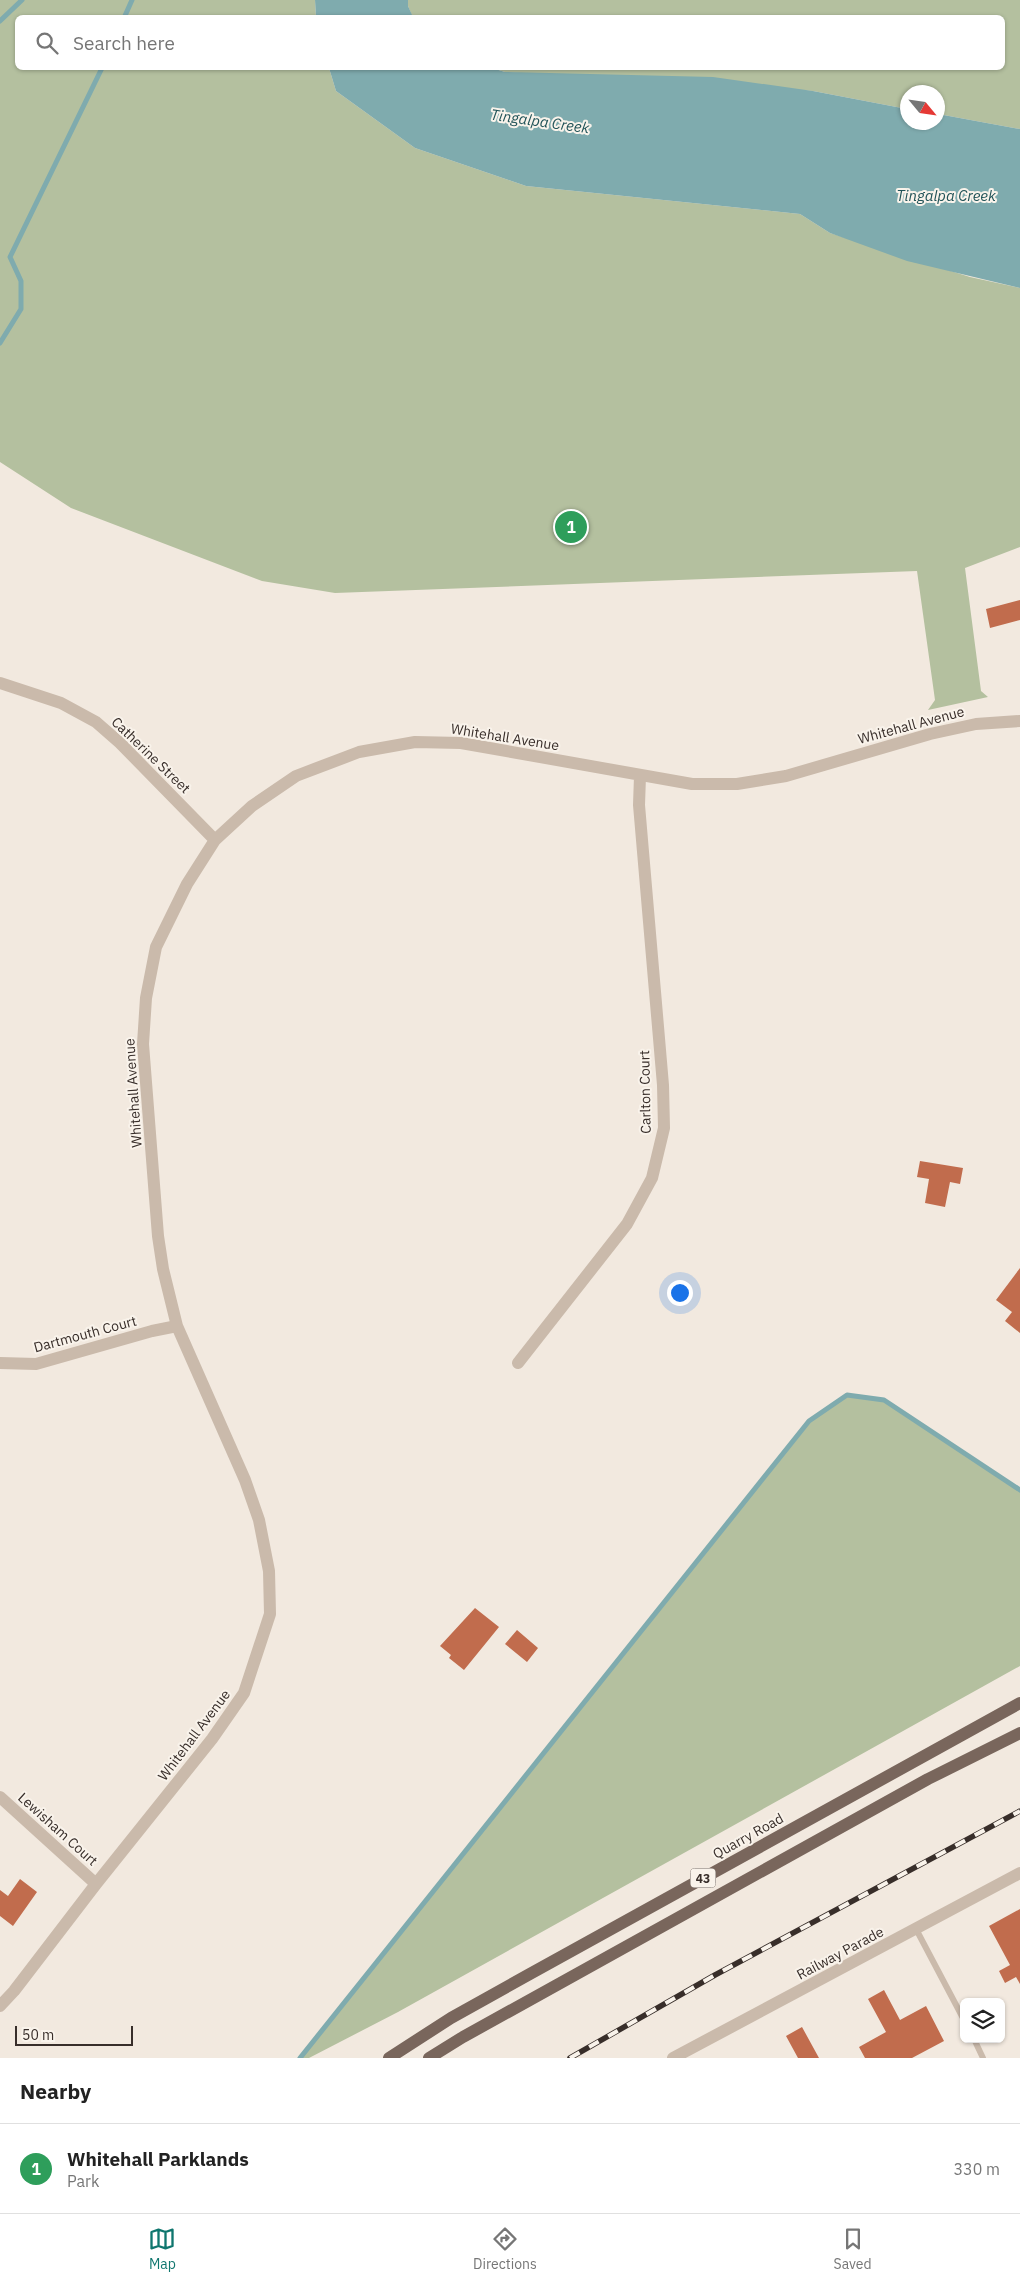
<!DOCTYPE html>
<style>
body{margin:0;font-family:"IBM Plex Sans",sans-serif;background:#f2f2f2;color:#222}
.controls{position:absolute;right:15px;bottom:15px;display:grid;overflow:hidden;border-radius:8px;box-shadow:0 1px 4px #0004}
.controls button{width:45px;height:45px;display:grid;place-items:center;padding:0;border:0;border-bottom:1px solid #e0e0e0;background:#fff;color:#222;font:25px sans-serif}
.compass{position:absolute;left:900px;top:85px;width:45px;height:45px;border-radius:50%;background:#fff;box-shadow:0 1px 4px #0004;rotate:119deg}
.scale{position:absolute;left:15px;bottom:12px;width:118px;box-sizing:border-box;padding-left:5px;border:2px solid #382e2a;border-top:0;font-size:14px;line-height:18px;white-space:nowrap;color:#382e2a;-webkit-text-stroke:4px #f9f3eb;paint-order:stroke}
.you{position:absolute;left:679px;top:1292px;width:18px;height:18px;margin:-12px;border:4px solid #fff;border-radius:50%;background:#1a73e8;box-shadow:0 0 0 8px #1a73e833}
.badge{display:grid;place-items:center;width:32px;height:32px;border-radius:50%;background:#0f766e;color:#fff;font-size:16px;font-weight:700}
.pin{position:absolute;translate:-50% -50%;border:2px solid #fff;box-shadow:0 1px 5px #0006}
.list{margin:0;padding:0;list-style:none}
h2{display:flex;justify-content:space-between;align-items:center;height:65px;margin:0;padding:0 20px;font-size:21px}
h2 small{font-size:16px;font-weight:400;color:#767676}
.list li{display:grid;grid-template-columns:32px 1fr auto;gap:15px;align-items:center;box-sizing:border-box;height:90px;padding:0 20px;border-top:1px solid #e0e0e0}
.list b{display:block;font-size:19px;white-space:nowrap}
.list p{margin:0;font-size:16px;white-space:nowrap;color:#767676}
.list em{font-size:16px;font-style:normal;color:#767676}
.icon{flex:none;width:28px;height:28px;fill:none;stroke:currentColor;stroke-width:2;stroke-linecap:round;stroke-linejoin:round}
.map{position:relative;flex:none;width:1020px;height:2058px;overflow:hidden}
.search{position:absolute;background:#fff;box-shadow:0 1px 4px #0004;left:15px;right:15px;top:15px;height:55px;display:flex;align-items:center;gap:12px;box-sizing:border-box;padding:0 18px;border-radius:8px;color:#767676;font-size:19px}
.sheet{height:155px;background:#fff}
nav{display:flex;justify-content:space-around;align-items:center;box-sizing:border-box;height:70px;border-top:1px solid #e0e0e0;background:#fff;font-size:14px;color:#767676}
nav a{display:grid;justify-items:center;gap:2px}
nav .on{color:#0f766e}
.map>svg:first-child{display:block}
</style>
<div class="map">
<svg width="1020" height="2058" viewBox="0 0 1020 2058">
<rect width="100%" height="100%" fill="#f2e9df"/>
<path fill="#b4c09f" d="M0,0H315L316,17L18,18V68H329L336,91L415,148L526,186L800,214L830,233L970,277L1020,288V547L965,568L981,691L988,697L928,710L935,700L917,571L335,593L262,581L71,508L0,462Z
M408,0H1020V129L938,114V92H908L907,109L813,91L505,72L492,68H1002V18H413L408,6Z
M847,1395L884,1400L1020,1490V1666L398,2012L309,2058H300L809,1421Z"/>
<path fill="#7fabae" d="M315,0H408V6L413,17H316Z
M329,68H492L505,72L713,77L813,91L907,109L908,122H938V114L1020,129V288L907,261L830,233L800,214L526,186L415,148L336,91Z"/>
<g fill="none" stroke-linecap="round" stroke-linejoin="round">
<path stroke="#7fabae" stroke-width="5" d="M124,18L132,0
M0,21L22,0
M0,343L21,309V281L10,257L102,68
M300,2058L809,1421L847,1395L884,1400L1020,1490"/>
</g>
<path fill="#c16c4d" d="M1020,600V620L990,628L986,609Z
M920,1161L963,1168L960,1184L950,1182L945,1207L925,1203L929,1179L917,1177Z
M1020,1268V1333L1005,1321L1012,1312L996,1300Z
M475,1608L499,1627L464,1670L449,1658L451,1655L440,1646Z
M517,1630L538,1648L527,1662L505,1644Z
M20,1879L37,1892L13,1926L0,1916V1890L8,1896Z
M1020,1909V1984L1016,1977L1005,1983L999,1971L1010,1965L989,1926Z
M884,1990L900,2020L926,2006L944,2041L912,2058H865L859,2047L886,2032L868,1999Z
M802,2027L819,2058H798L786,2036Z"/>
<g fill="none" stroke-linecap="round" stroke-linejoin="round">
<path stroke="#cabaab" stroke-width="6" d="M916,1929L964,2020
M974,2039L983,2058"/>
<path stroke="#cabaab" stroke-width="12" d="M0,683L61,703L96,722L120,743L215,840
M0,1363L36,1364L152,1331L177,1326
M518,1363L627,1224L652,1178L664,1128L663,1085L639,805L640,776
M0,1797L96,1884
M0,2006L14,1991L96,1884L212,1739L244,1693L270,1614L269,1571L259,1520L245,1480L177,1326L163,1269L158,1236L143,1044L146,998L156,947L187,884L215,840L252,806L296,776L359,752L415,742L461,743L692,784H737L786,776L930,734L976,724L1020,721
M673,2058L1020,1873"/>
<path stroke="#79665c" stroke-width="12" d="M389,2058L451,2018L528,1975L1020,1703
M429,2058L463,2037L928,1779L1020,1733"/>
<defs>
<path id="rail" d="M570,2058L715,1975L1020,1811"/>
</defs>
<use href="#rail" stroke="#382e2a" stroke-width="5.5"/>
<use href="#rail" stroke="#f9f3eb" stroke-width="4" stroke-dasharray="11" stroke-linecap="butt"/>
</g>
<g text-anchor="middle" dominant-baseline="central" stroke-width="4" stroke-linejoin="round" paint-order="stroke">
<rect fill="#f9f3eb" stroke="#726964" stroke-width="1" x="690.5" y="1868.5" width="25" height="19" rx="4"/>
<g font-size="12" font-weight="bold" fill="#382e2a">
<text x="703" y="1878">43</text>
</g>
<g font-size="14" fill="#382e2a" stroke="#f9f3eb">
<text transform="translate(911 725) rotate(-15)">Whitehall Avenue</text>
<text transform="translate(505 737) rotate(9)">Whitehall Avenue</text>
<text transform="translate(151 755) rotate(44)">Catherine Street</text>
<text transform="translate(645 1092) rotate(-91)">Carlton Court</text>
<text transform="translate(133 1093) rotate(-94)">Whitehall Avenue</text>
<text transform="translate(85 1334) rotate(-15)">Dartmouth Court</text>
<text transform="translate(194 1735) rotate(-53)">Whitehall Avenue</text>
<text transform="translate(58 1829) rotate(42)">Lewisham Court</text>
<text transform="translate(748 1836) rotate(-29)">Quarry Road</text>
<text transform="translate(840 1953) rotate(-28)">Railway Parade</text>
</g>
<g font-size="15" font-style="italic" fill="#215358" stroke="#f9f3eb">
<text transform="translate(540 121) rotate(8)">Tingalpa Creek</text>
<text x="946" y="195">Tingalpa Creek</text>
</g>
</g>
</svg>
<div class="controls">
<button><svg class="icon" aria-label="layers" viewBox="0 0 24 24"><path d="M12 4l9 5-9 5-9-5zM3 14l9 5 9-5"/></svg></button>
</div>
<svg class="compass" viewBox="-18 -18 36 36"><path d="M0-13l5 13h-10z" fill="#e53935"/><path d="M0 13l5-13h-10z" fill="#767676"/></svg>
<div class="scale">50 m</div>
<div class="you"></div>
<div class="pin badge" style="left:571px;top:527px;background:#2e9e5b">1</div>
<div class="search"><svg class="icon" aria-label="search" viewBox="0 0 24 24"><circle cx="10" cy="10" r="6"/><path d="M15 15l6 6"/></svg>Search here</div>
</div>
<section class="sheet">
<h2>Nearby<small></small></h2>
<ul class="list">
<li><span class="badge" style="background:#2e9e5b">1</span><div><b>Whitehall Parklands</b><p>Park</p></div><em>330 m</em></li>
</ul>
</section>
<nav>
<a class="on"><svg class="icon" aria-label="map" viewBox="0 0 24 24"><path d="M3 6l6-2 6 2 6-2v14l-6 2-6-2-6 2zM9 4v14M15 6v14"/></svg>Map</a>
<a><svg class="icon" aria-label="directions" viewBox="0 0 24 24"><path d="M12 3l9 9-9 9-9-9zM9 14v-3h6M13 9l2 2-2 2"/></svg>Directions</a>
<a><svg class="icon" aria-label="saved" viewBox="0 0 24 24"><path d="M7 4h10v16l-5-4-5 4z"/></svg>Saved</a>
</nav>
